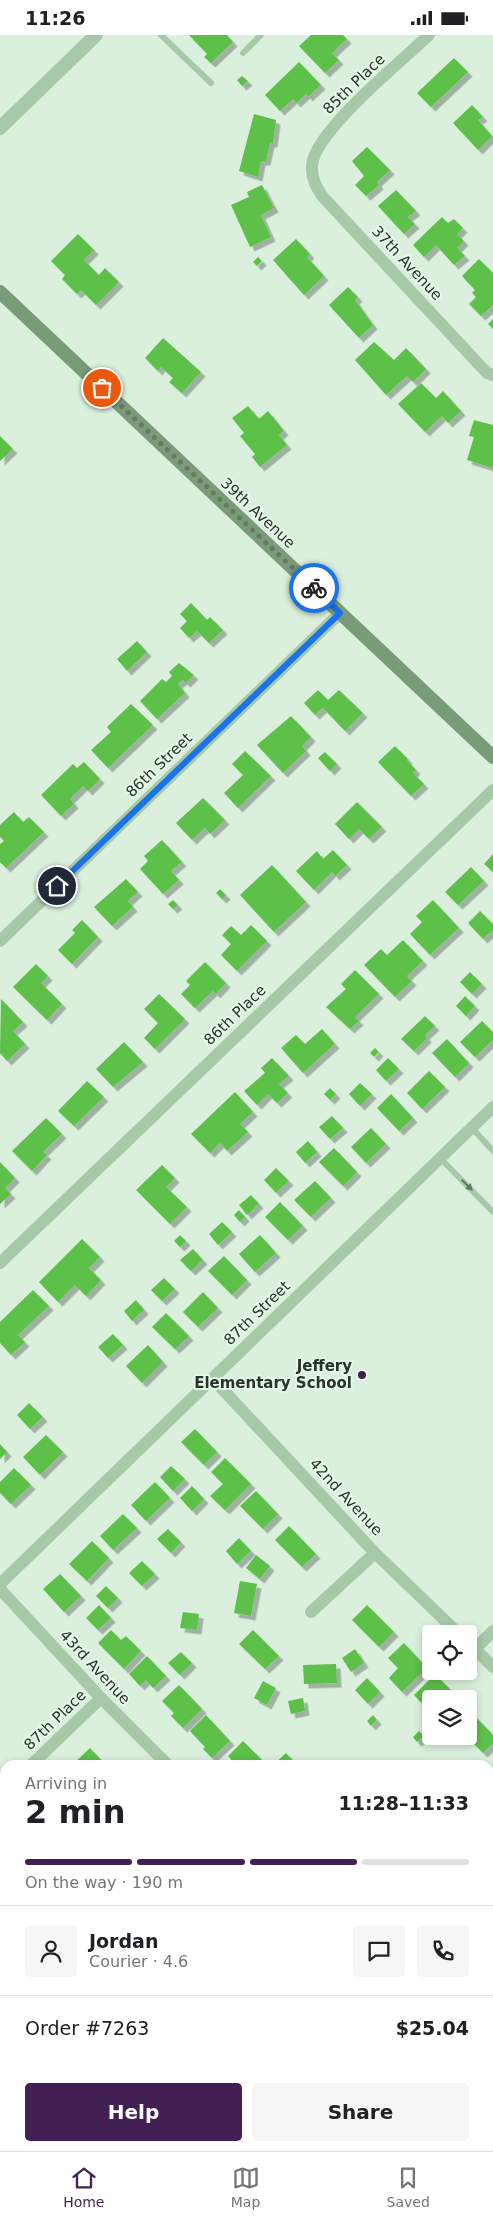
<!DOCTYPE html>
<meta charset="utf-8">
<style>
body{margin:0;font-family:"DejaVu Sans",sans-serif;background:#f6f6f6;color:#202124;height:100vh;display:flex;flex-direction:column;font-size:19px;white-space:nowrap}
*{box-sizing:border-box;margin:0}
p{font-size:16px;color:#757577}
.icon{flex:none;width:28px;height:28px;fill:none;stroke:currentColor;stroke-width:2;stroke-linecap:round;stroke-linejoin:round}
.map{position:relative;flex:1;overflow:hidden}
.drawer{position:absolute;left:0px;top:1725px;width:494px;height:391px;display:flex;flex-direction:column;background:#fff;border-radius:15px 15px 0 0;box-shadow:0 2px 8px #0003}
.drawer>*{flex:none}
.buttons{position:absolute;left:422px;top:1590px;display:grid;gap:10px}
.buttons a{display:grid;place-items:center;width:55px;height:55px;border-radius:5px;background:#fff;box-shadow:0 2px 8px #0003;font-size:25px}
.pin{position:absolute;display:grid;place-items:center;width:42px;height:42px;color:#fff;margin:-21px;border:2px solid #fff;border-radius:50%;box-shadow:0 1px 5px #0007}
.courier{position:absolute;display:grid;place-items:center;width:50px;height:50px;margin:-25px;border:4px solid #1a73e8;border-radius:50%;background:#fff;color:#222;box-shadow:0 1px 6px #0007}
.head em{font-style:normal;font-weight:700}
.head div{display:flex;flex-direction:column-reverse}
.head{display:flex;align-items:center;justify-content:space-between;height:85px;padding:0 25px}
h1{font-size:32px;font-weight:700;line-height:38px}
.bar{display:grid;grid-template-columns:repeat(4,1fr);gap:8px 5px;align-content:center;height:60px;padding:0 25px}
.bar i{height:6px;border-radius:4px;background:#e0e0e0}
.bar .current{background:#421f54}
.bar p{grid-column:span 4}
.line{display:flex;align-items:center;gap:12px;padding:0 25px;border-top:1px solid #e0e0e0}
.line div{flex:1}
.round{display:grid;place-items:center;flex:none;width:52px;height:52px;border-radius:5px;background:#f6f6f6}
.cta{display:flex;gap:10px;margin-top:auto;padding:10px 25px}
.cta a{flex:1;height:58px;border-radius:5px;background:#421f54;color:#fff;font-size:20px;font-weight:700;line-height:58px;text-align:center}
.cta a+a{background:#f6f6f6;color:#202124}
.status{display:flex;justify-content:space-between;align-items:center;height:35px;padding:0 25px;background:#fff;direction:ltr}
.status svg{height:14px;fill:currentColor}
.menu{display:flex;justify-content:space-around;align-items:center;height:70px;border-top:1px solid #e0e0e0;background:#fff;font-size:14px;color:#757577}
.menu a{display:grid;justify-items:center;gap:2px}
.menu .current{color:#421f54}
.map>svg:first-child{display:block}
</style>
<div class="status"><b>11:26</b><svg viewBox="0 0 49 12"><path d="M0 12V9h3v3zM5 12V6h3v6zM10 12V3h3v9zM15 12V0h3v12zM26 1h20v11H26zM47 4h2v5h-2z"/></svg></div>
<div class="map">
<svg width="493" height="2116" viewBox="0 0 493 2116">
<defs>
<filter id="shadow"><feDropShadow dx="4.5" dy="4.5" stdDeviation="0" flood-color="#0004"/></filter>
</defs>
<rect width="100%" height="100%" fill="#daf0dd"/>
<path fill="#5cc049" filter="url(#shadow)" d="M189 0H227L233 7 211 28 204 22 207 19Z
M311 0H343L347 4 332 18 339 25 325 38 299 11Z
M454 23 468 37 431 72 417 58Z
M299 27 321 50 308 62 306 59 296 68 293 64 280 76 265 60Z
M242 41 248 46 242 51 237 45Z
M472 70 483 82 478 85 492 101 478 115 453 88Z
M254 79 276 85 273 108H270L266 126H261L258 142 239 136Z
M367 112 390 135 377 147 379 150 366 161 355 150 364 141 352 126Z
M262 150 274 173 261 180 271 202 250 212 231 170 249 162 247 157Z
M396 155 416 176 408 182 415 189 404 199 378 171Z
M442 182 448 188 454 184 463 193 457 199 464 206 457 213 465 221 454 230 436 210 424 222 413 210Z
M78 199 94 215 84 225 99 240 105 233 119 247 96 270 81 255 77 259 62 244 65 240 51 226Z
M296 204 310 219 307 222 324 241 304 260 273 225Z
M258 222 262 226 257 231 253 227Z
M479 224 493 238V270L481 281 469 269 476 262 472 258 475 255 462 241Z
M348 252 358 262 355 265 373 290 359 303 329 270Z
M493 284V294L488 289Z
M163 303 201 337 182 358 169 347 173 343 161 332 158 336 145 323Z
M374 307 394 325 406 313 426 334 413 347 407 341 386 360 355 325Z
M421 348 436 363 443 356 461 376 448 388 442 381 425 397 398 369Z
M248 371 259 384 268 376 284 396 279 400 287 410 260 432 252 422 255 419 240 401 244 398 232 383Z
M474 385 493 390V433L467 425 474 402 469 401Z
M0 401 13 414 0 426Z
M191 568 207 585 210 582 223 595 209 608 197 596 189 603 180 593 187 586 180 579Z
M137 606 147 617 127 636 117 624Z
M179 628 194 640 186 648 183 645 178 649 185 658 157 684 140 666 162 644 166 647 172 641 169 637Z
M318 655 328 665 339 655 363 678 345 696 323 673 315 680 304 668Z
M131 669 153 690 108 733 91 715 111 697 107 692Z
M291 681 311 702 302 711 306 716 283 738 257 710Z
M395 711 408 724 407 725 416 735 413 738 424 749 411 761 378 727Z
M245 716 271 741 238 773 224 758 243 740 232 729Z
M325 717 337 729 330 736 318 723Z
M84 727 100 744 88 756 83 751 70 764 74 769 61 781 41 760 73 729 77 733Z
M203 763 225 785 210 799 205 793 192 805 176 788Z
M357 767 382 792 369 804 359 794 349 804 335 789Z
M14 777 23 787 29 782 44 797 6 833 0 827V809L4 806 0 802V790Z
M162 805 182 827 171 836 179 845 163 859 140 834 148 826 144 821Z
M333 815 347 830 335 841 332 837 314 855 296 836 317 816 323 824Z
M493 819V837L484 829Z
M272 830 306 867 274 897 240 860Z
M471 832 484 846 458 870 445 857Z
M126 844 138 857 128 866 133 872 112 891 94 872Z
M220 854 226 860 222 864 216 858Z
M173 865 178 870 173 874 168 869Z
M433 865 459 893 430 920 410 899 422 887 416 881Z
M480 876 493 889V895L483 904 468 888Z
M82 885 98 902 72 929 58 915 75 898 72 895Z
M251 890 267 906 237 936 221 920 231 909 222 900 231 891 241 900Z
M403 905 423 926 407 941 412 946 395 962 364 930 381 914 387 920Z
M205 927 226 948 216 959 213 956 195 973 181 959 190 950 186 946Z
M36 929 48 941 41 948 62 969 47 985 13 952Z
M355 935 379 959 355 982 359 986 350 994 326 972 346 954 341 949Z
M470 937 482 949 472 959 460 947Z
M159 959 185 984 155 1014 144 1003 158 988 144 974Z
M465 961 475 971 466 981 456 971Z
M1 964 23 987 13 996 25 1009 7 1026 0 1018Z
M425 981 435 991 425 1000 427 1003 414 1016 401 1004Z
M482 986 493 997V1005L475 1022 460 1007Z
M322 994 335 1009 303 1038 281 1013 296 1000 305 1009Z
M447 1004 469 1028 455 1042 432 1018Z
M124 1007 143 1027 113 1052 96 1034Z
M375 1013 379 1017 374 1022 370 1018Z
M272 1023 289 1041 279 1049 288 1058 277 1068 268 1059 257 1070 244 1056 265 1038 261 1033Z
M388 1023 399 1034 386 1046 376 1035Z
M429 1036 445 1052 422 1074 407 1058Z
M87 1046 104 1062 74 1091 58 1076Z
M360 1048 372 1059 360 1071 349 1059Z
M330 1053 336 1059 330 1065 324 1059Z
M235 1057 253 1077 240 1089 248 1097 227 1116 220 1108 210 1118 191 1099Z
M391 1059 413 1083 399 1096 377 1073Z
M332 1081 343 1093 330 1104 319 1092Z
M46 1083 62 1099 43 1117 47 1120 32 1136 12 1116Z
M371 1093 386 1109 366 1128 351 1112Z
M308 1106 317 1117 305 1128 296 1117Z
M334 1113 357 1137 343 1151 319 1127Z
M0 1127 15 1143 5 1153 11 1159 0 1169Z
M162 1130 175 1143 166 1152 187 1172 170 1189 136 1155Z
M276 1133 289 1146 276 1158 264 1145Z
M315 1146 331 1163 311 1182 294 1165Z
M251 1160 259 1169 247 1180 239 1170Z
M280 1167 303 1191 288 1205 265 1182Z
M239 1175 245 1182 240 1187 234 1180Z
M222 1187 232 1197 218 1210 209 1199Z
M180 1200 186 1206 180 1212 174 1206Z
M260 1200 276 1218 255 1237 239 1219Z
M82 1204 100 1222 89 1233 101 1245 86 1261 75 1250 58 1267 39 1247Z
M193 1214 203 1225 191 1236 180 1225Z
M224 1221 247 1245 232 1260 208 1236Z
M164 1243 175 1254 162 1266 151 1255Z
M33 1255 49 1271 18 1300 25 1307 11 1320 0 1308V1287Z
M203 1257 218 1273 198 1292 183 1277Z
M136 1265 144 1275 132 1286 124 1276Z
M166 1278 189 1301 175 1314 152 1292Z
M113 1299 123 1310 108 1323 98 1312Z
M148 1310 163 1327 142 1348 126 1331Z
M29 1368 43 1382 30 1394 17 1380Z
M195 1394 217 1417 204 1430 181 1407Z
M46 1400 63 1417 40 1440 23 1422Z
M0 1409 7 1417 0 1424Z
M225 1423 251 1449 225 1475 210 1461 223 1449 211 1437Z
M171 1431 185 1444 173 1456 160 1442Z
M14 1433 31 1450 11 1469 0 1458V1447Z
M155 1447 170 1463 146 1486 131 1470Z
M192 1451 204 1464 192 1476 180 1463Z
M256 1456 278 1479 263 1494 240 1471Z
M123 1479 137 1493 113 1515 100 1501Z
M289 1491 316 1519 302 1532 275 1505Z
M168 1494 181 1507 171 1518 157 1504Z
M239 1503 251 1516 237 1529 226 1516Z
M92 1506 109 1523 87 1546 69 1529Z
M256 1520 270 1531 260 1544 246 1533Z
M142 1526 155 1539 142 1551 129 1538Z
M60 1539 81 1561 64 1577 43 1554Z
M240 1546 257 1549 251 1581 234 1578Z
M106 1551 118 1563 108 1573 96 1561Z
M99 1570 111 1583 98 1595 86 1583Z
M367 1570 394 1597 379 1612 352 1585Z
M183 1577 199 1579 197 1595 180 1593Z
M111 1595 121 1605 126 1601 141 1616 124 1634 98 1608Z
M253 1595 279 1621 265 1634 239 1609Z
M404 1608 427 1633 402 1657 389 1643 398 1633 388 1623Z
M355 1614 364 1628 351 1637 342 1623Z
M181 1617 192 1628 180 1640 168 1628Z
M147 1621 166 1641 153 1653 146 1645 140 1651 129 1639Z
M336 1629 337 1648 304 1649 303 1630Z
M435 1639 457 1661 455 1664H431V1671L428 1675 414 1660Z
M367 1643 380 1657 368 1669 355 1655Z
M263 1646 276 1653 267 1670 254 1663Z
M179 1650 202 1674 183 1693 171 1681 174 1678 162 1666Z
M303 1663 305 1676 291 1679 288 1666Z
M469 1675 493 1700V1709L483 1718 466 1701H469Z
M206 1680 230 1706 212 1723 203 1714 205 1712 190 1696Z
M373 1680 377 1685 371 1691 367 1686Z
M419 1696 424 1701 417 1707 413 1702Z
M243 1706 267 1730H236L228 1721Z
M90 1713 104 1728 102 1730H72Z
M286 1718 297 1730H273Z
M5 1799V1822L0 1817V1804Z
M0 1941 5 1942V1970H0Z
M489 1975 493 1979V1984L489 1989Z
M5 2064V2081L0 2070V2067Z
M0 2089 5 2100V2104L0 2107Z
M160 2111H179L182 2116H157L156 2114Z
M217 2111H228L221 2116Z
M353 2111H372L377 2116H348Z"/>
<g fill="none" stroke-linecap="round" stroke-linejoin="round">
<path stroke="#a7c8a9" stroke-width="6" d="M161 0 211 48
M243 18 261 0
M472 1093 493 1116
M440 1123 493 1177"/>
<path stroke="#a7c8a9" stroke-width="12" d="M429 0C402 26 315 96 312 130 311 143 316 152 323 162L487 338 493 340
M0 906 340 578
M0 1228 493 755
M213 1344 375 1518 459 1599
M0 1549 493 1072
M0 1554 101 1663 168 1730
M311 1577 375 1518
M469 1608 493 1632
M475 1614 493 1596
M31 1730 101 1663
M0 1760 5 1755
M0 1870 5 1876
M489 2094 493 2101
M80 2116 88 2111
M458 2116 465 2111"/>
<path stroke="#a7c8a9" stroke-width="14" d="M0 93 96 0"/>
<path stroke="#7a9b79" stroke-width="14" d="M0 257 493 722"/>
</g>
<defs><path id="oneway-solid" d="M-6-.8H1V-3.2L6.5 0L1 3.2V.8H-6Z" transform="scale(1.25)"/></defs>
<use fill="#617762" href="#oneway-solid" transform="translate(467 1150) rotate(45)"/>
<g fill="none" stroke-linecap="round" stroke-linejoin="round">
<path stroke="#667667" stroke-width="5" stroke-dasharray="0 9" d="M102 353 314 553"/>
<path stroke="#1a73e8" stroke-width="6" d="M57 851 340 578 314 553"/>
</g>
<circle fill="#421f54" stroke="#e6f8e9" stroke-width="2" cx="362" cy="1340" r="5"/>
<g text-anchor="middle" stroke-width="4" stroke-linejoin="round" paint-order="stroke">
<g font-size="15" fill="#283427" stroke="#e6f8e9">
<text transform="translate(354 49) rotate(-44)" y="5">85th Place</text>
<text transform="translate(407 228) rotate(47)" y="5">37th Avenue</text>
<text transform="translate(258 478) rotate(43)" y="5">39th Avenue</text>
<text transform="translate(159 730) rotate(-44)" y="5">86th Street</text>
<text transform="translate(235 980) rotate(-44)" y="5">86th Place</text>
<text transform="translate(257 1278) rotate(-44)" y="5">87th Street</text>
<text transform="translate(346 1462) rotate(47)" y="5">42nd Avenue</text>
<text transform="translate(95 1632) rotate(47)" y="5">43rd Avenue</text>
<text transform="translate(55 1685) rotate(-44)" y="5">87th Place</text>
</g>
<g font-size="15" font-weight="bold" fill="#283427" stroke="#e6f8e9" text-anchor="end">
<text x="352" y="1336">Jeffery<tspan x="352" dy="17">Elementary School</tspan></text>
</g>
</g>
</svg>
<div class="buttons">
<a><svg class="icon" aria-label="locate" viewBox="0 0 24 24"><circle cx="12" cy="12" r="6"/><path d="M12 2v4M12 18v4M2 12h4M18 12h4"/></svg></a>
<a><svg class="icon" aria-label="layers" viewBox="0 0 24 24"><path d="M12 4l9 5-9 5-9-5zM3 14l9 5 9-5"/></svg></a>
</div>
<div class="pin" style="left:102px;top:353px;background:#ea580c"><svg class="icon" aria-label="bag" viewBox="0 0 24 24"><path d="M5 8h14l-1 12H6zM9 8a3 3 0 0 1 6 0"/></svg></div>
<div class="pin" style="left:57px;top:851px;background:#1f2937"><svg class="icon" aria-label="home" viewBox="0 0 24 24"><path d="M3 11l9-7 9 7M6 9v11h12V9"/></svg></div>
<div class="courier" style="left:314px;top:553px"><svg class="icon" aria-label="bike" viewBox="0 0 24 24"><circle cx="6" cy="16" r="4"/><circle cx="18" cy="16" r="4"/><path d="M6 16l4-8h5l3 8M10 8l3 8H6M13 5h3"/></svg></div>
<section class="drawer">
<div class="head"><div><h1>2 min</h1><p>Arriving in</p></div><em>11:28–11:33</em></div>
<div class="bar"><i class="current"></i><i class="current"></i><i class="current"></i><i></i><p>On the way · 190 m</p></div>
<div class="line" style="height:90px"><a class="round"><svg class="icon" aria-label="person" viewBox="0 0 24 24"><circle cx="12" cy="8" r="4"/><path d="M4 21q1-7 8-7t8 7"/></svg></a><div><b>Jordan</b><p>Courier · 4.6</p></div><a class="round"><svg class="icon" aria-label="chat" viewBox="0 0 24 24"><path d="M4 5h16v11H9l-5 4z"/></svg></a><a class="round"><svg class="icon" aria-label="phone" viewBox="0 0 24 24"><path d="M5 4h4l2 5-3 2q2 4 5 5l2-3 5 2v4C11 20 4 13 5 4z"/></svg></a></div>
<div class="line" style="height:65px"><div>Order #7263</div><b>$25.04</b></div>
<div class="cta"><a>Help</a><a>Share</a></div>
</section>
</div>
<nav class="menu">
<a class="current"><svg class="icon" aria-label="home" viewBox="0 0 24 24"><path d="M3 11l9-7 9 7M6 9v11h12V9"/></svg>Home</a>
<a><svg class="icon" aria-label="map" viewBox="0 0 24 24"><path d="M3 6l6-2 6 2 6-2v14l-6 2-6-2-6 2zM9 4v14M15 6v14"/></svg>Map</a>
<a><svg class="icon" aria-label="saved" viewBox="0 0 24 24"><path d="M7 4h10v16l-5-4-5 4z"/></svg>Saved</a>
</nav>
